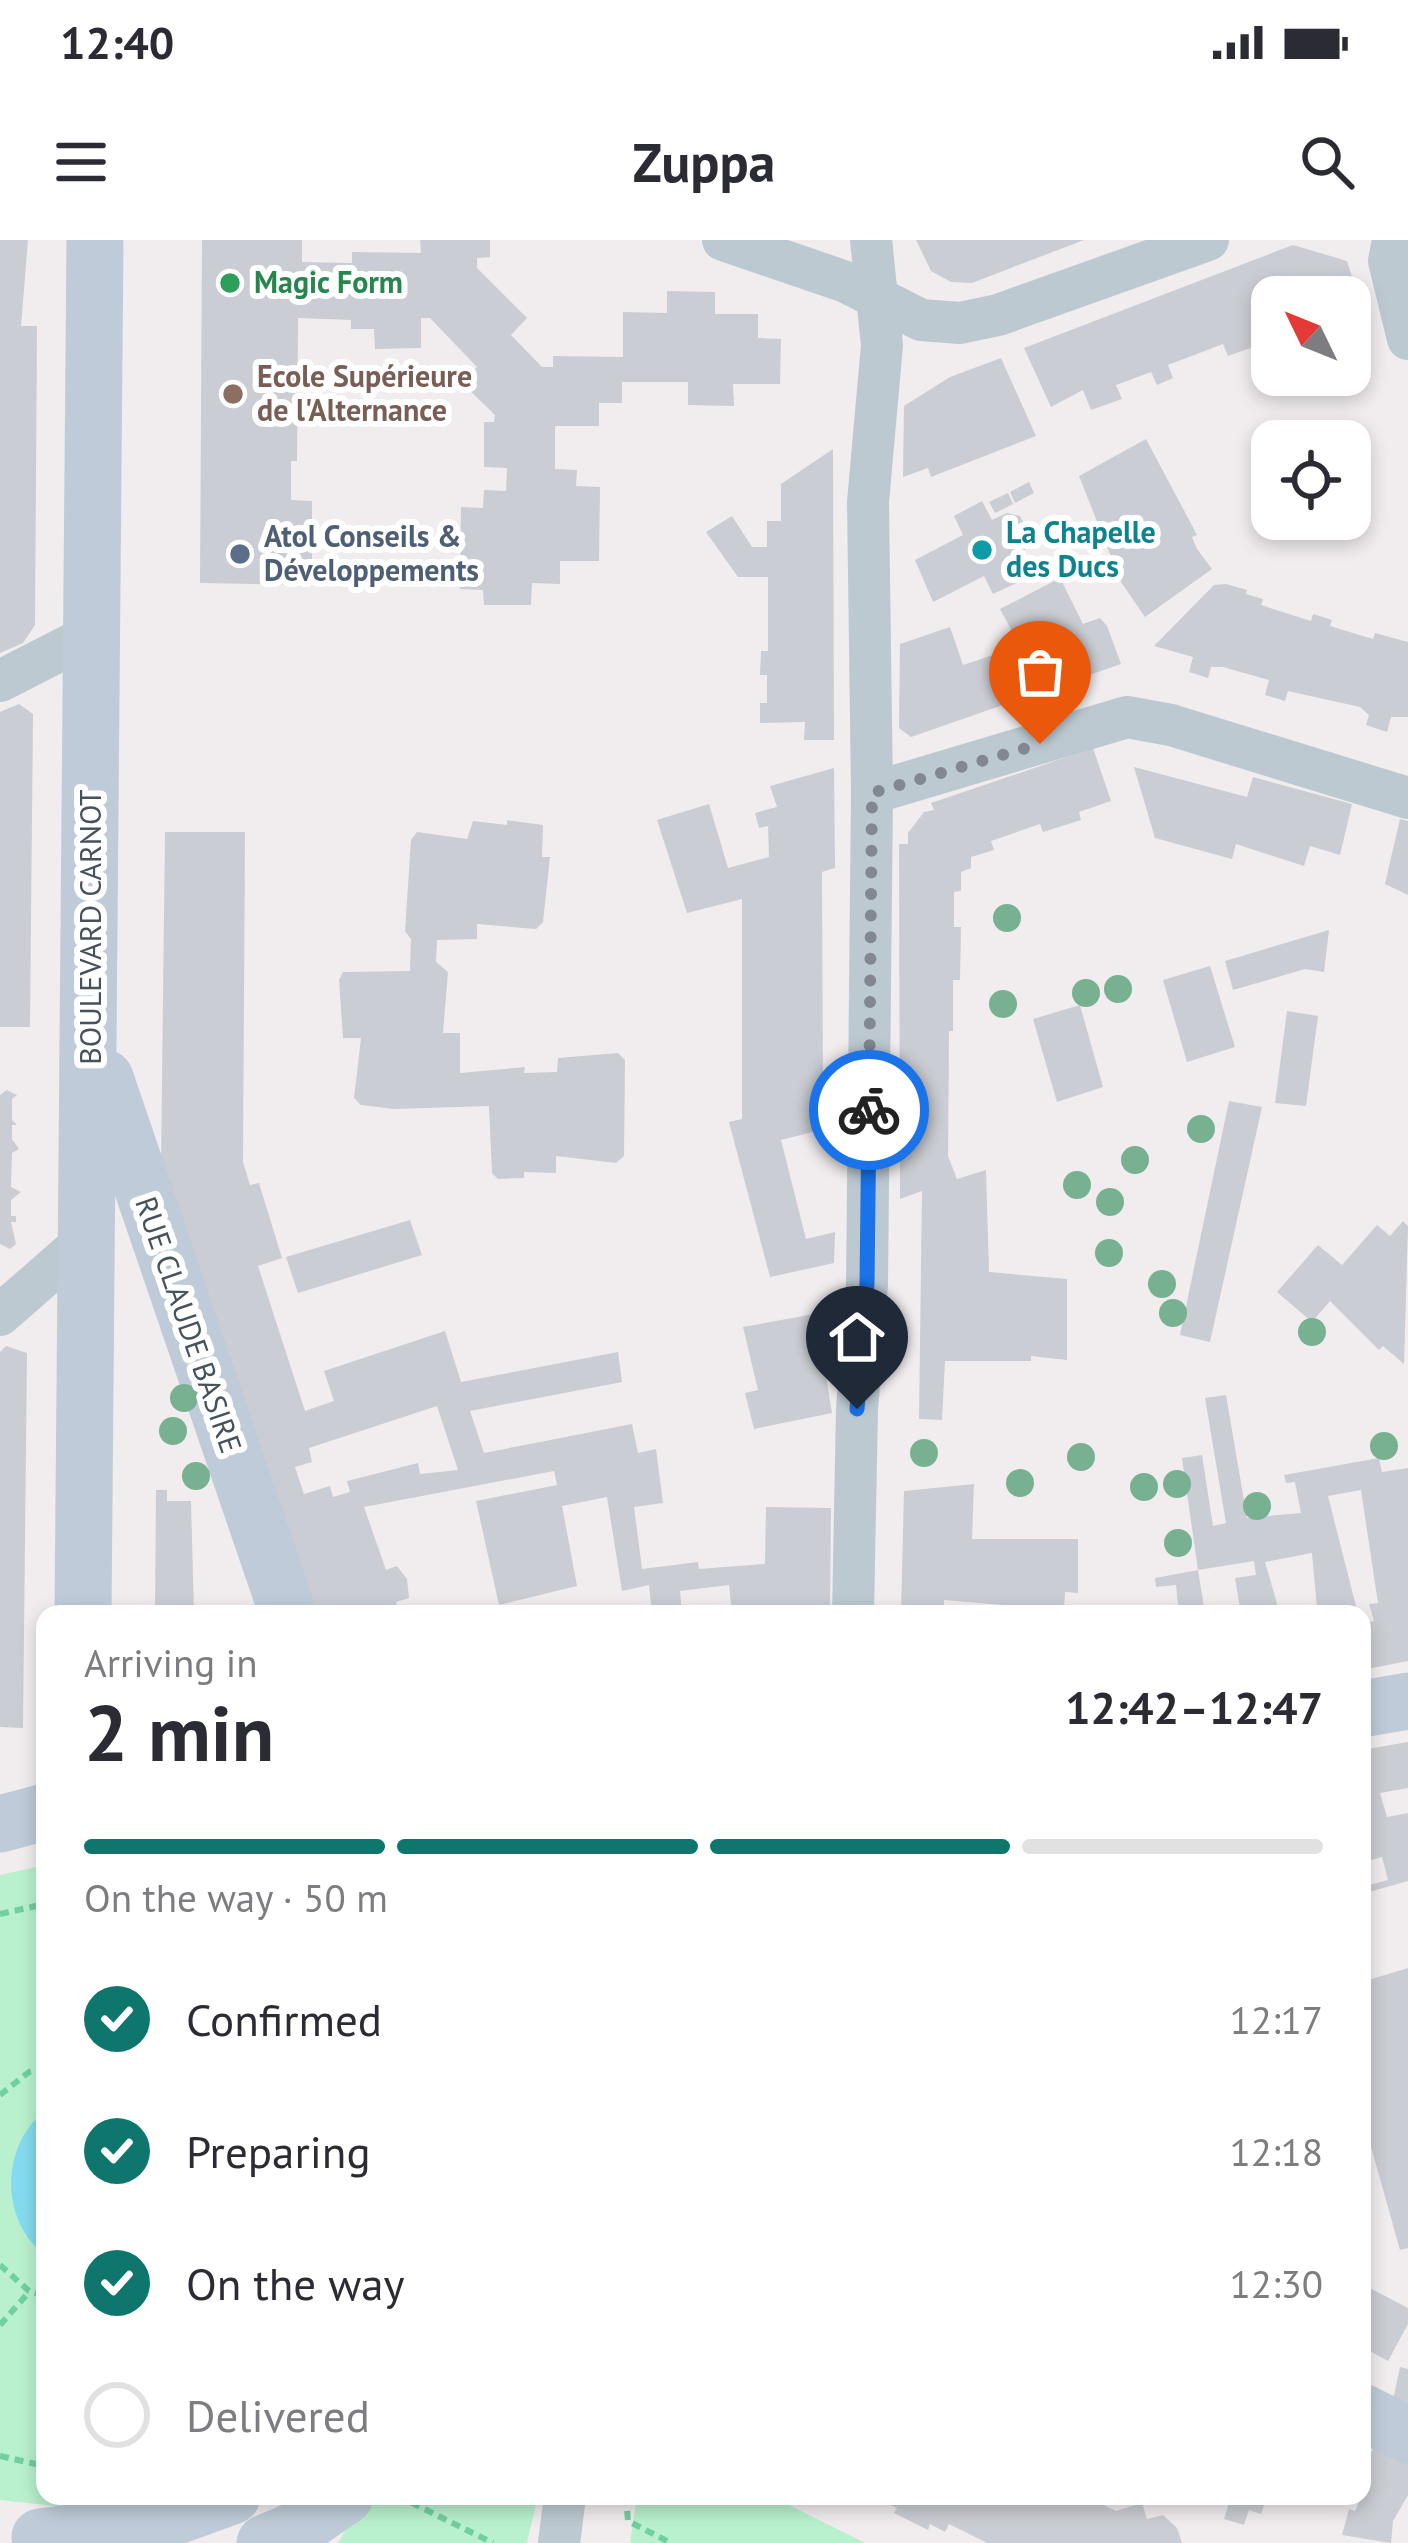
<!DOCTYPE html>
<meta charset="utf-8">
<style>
body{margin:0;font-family:"PT Sans",sans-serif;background:#f2f2f3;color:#2b2b33;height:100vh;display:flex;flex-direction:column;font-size:45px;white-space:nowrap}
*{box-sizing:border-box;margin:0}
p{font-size:39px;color:#7c7c81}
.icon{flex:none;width:66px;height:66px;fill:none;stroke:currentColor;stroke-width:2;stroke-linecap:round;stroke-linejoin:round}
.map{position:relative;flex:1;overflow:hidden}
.sheet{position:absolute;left:36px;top:1365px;width:1335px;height:900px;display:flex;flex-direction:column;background:#fff;border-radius:24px;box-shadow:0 6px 18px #0003}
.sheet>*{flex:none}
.needle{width:78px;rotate:313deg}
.controls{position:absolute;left:1251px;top:36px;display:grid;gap:24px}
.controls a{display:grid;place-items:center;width:120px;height:120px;border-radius:24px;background:#fff;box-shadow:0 6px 18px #0003;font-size:60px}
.pin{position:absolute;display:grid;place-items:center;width:102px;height:102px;color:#fff;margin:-123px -51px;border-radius:50% 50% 50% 0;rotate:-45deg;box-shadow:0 0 12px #0007}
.pin .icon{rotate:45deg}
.courier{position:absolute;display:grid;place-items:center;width:120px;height:120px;margin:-60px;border:9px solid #1a73e8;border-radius:50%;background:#fff;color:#222;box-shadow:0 3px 15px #0007}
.headline em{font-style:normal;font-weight:700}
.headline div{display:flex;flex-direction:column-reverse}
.headline{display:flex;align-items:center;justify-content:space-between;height:204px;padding:0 48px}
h1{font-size:78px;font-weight:700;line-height:90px}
.bar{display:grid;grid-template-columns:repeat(4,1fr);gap:18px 12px;align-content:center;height:144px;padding:0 48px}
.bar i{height:15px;border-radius:9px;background:#e1e1e2}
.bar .selected{background:#0f766e}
.bar p{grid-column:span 4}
ol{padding:0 48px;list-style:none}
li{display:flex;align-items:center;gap:36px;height:132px}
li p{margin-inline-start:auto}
li .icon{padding:12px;border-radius:50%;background:#0f766e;color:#fff;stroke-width:4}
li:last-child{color:#7c7c81}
li i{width:66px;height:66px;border:6px solid #e1e1e2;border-radius:50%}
.status{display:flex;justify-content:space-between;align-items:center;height:84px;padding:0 60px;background:#fff;direction:ltr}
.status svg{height:33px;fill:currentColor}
header{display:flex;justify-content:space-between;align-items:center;height:156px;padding:0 48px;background:#fff;font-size:54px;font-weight:700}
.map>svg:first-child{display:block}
</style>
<div class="status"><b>12:40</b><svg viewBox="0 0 49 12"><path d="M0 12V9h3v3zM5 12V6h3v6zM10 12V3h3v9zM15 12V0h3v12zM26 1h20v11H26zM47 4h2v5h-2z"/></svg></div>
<header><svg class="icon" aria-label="menu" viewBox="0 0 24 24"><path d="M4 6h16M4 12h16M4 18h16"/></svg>Zuppa<svg class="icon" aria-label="search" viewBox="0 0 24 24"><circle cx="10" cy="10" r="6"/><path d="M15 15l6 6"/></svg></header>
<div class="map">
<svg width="1408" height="2303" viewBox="0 0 1408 2303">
<rect width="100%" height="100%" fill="#f1edee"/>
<path fill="#b9f1ce" d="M45 1625V2256H174L91 2270 0 2260V1635Z
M363 2256H538L527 2303H338Z
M637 2256H771L865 2303H630Z"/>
<path fill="#84dbef" d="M44 1872H45V2015C0 1981 0 1907 44 1872Z"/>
<path fill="#cacdd3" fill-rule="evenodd" d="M0 0H28L21 86H37L35 385 23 403 0 413Z
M202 0H302V22L352 23V12L421 13 420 0H490V17L477 18V28L527 78 511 95 542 127H553V116L623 117V72L667 73V51L715 52V74H758V98L781 99 780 144H733L734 166 688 165V142H622V163H599V186H555V229L577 230 576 246 600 247 599 321H560V344L532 343 531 365H484L483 350 460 349 461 267 483 268 484 250 506 251 507 228 484 227V182H494L495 175 462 143 477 127 430 78H421V108L375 109 374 89H351V80L298 78 297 221H291V260L312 261V345L200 343Z
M916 0H1084L972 43 951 42 931 31Z
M1293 5 1347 21 1361 65 1350 69V57H1272V93L1257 99 1259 105 1228 116 1223 104 1168 125 1173 138 1157 145 1151 132 1116 145 1122 159 1091 170 1083 150 1051 167 1024 108Z
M1001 118 1036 196 931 237 928 228 903 237 904 166 950 137Z
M1146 199 1197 295 1192 297 1197 309 1212 329 1145 377 1121 342 1079 236Z
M833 209 834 500H804L805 482 760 483V463H767V435H760L761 411H768V337H738L706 292 732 276 752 307H767V281H781V244Z
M1029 242 1034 253 1015 263 1010 252Z
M1008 253 1013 264 995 273 989 262Z
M982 261 992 280 1007 273 1020 276 1034 302 1013 320 1023 340 993 354 984 336 933 362 915 320 963 295 954 276Z
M1060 338 1083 384 1100 378 1107 386 1121 424 911 497 899 488 900 404 950 387 963 425 1020 406 1000 369Z
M1226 344 1247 350 1246 354 1263 359 1261 365 1311 381 1313 374 1332 380 1330 386 1373 399 1375 393 1408 402V477H1391L1387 492 1366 485 1369 475 1360 467 1288 451 1285 461 1265 455 1269 440 1223 427H1211L1208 438 1189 432 1193 417 1154 406 1214 345Z
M19 464 33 474 30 787H0V472Z
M1093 508 1111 561 1079 572 1081 580 1043 592 1040 584 991 601 994 610 971 617V628L961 632V651L954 652V687H961L960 740H953V791H949L948 916 957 939 986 930 989 1032 1067 1039V1120L1031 1116V1121H945L942 1180 919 1179 922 951 900 959 899 604H908V593L924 572 934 570 931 563Z
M1134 527 1247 557 1253 537 1352 564 1340 615 1310 606 1304 626 1236 604 1232 619 1155 598Z
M834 528 835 628 822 632 823 858 836 854V886L781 900 806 999 835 992 834 1023 770 1037 729 882 742 879V659L687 673 657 580 709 564 728 628 769 617 768 586 759 588 755 573 777 567 770 546Z
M1400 579 1408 581V655L1385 644Z
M507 580 543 585 542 617H550L543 682 536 689 477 684V699L437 700 436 722 448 732 443 793H460V833L525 827 524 833 557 832 558 818 618 813 625 820 624 916 616 923 556 916V933L524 932V938L498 939 492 933 489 866 394 869 361 865 354 858 361 798H343L339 740 343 732 410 731 411 699 405 691 411 600 417 592 467 599 473 581 507 585Z
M165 592H245L243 922 250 945 259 943 282 1018 258 1026 305 1171 334 1161 324 1131 445 1091 461 1142 618 1112 622 1142 470 1171 484 1213 632 1184 638 1213 656 1209 663 1263 634 1267 642 1329 698 1322 699 1329 765 1324 766 1267 831 1268 830 1374H732L729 1345 680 1351 682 1374H652L649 1345 622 1351 607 1257 562 1266 577 1346 499 1365 476 1261 557 1245 554 1231 364 1267 386 1330 397 1326 407 1339 409 1358 396 1362 400 1374H307L161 926ZM437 1166 458 1230 420 1234 418 1223 347 1241 350 1252 333 1257 330 1246 304 1254 295 1227 312 1222 309 1208Z
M1329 690 1324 732 1305 729 1233 750 1225 721Z
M1210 726 1235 807 1187 822 1163 740Z
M1080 765 1103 847 1057 862 1033 779Z
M1287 771 1318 776 1306 866 1275 863Z
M7 850 17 855 12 859V880L17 885H12V899L19 909 12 913 11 947 21 952 11 960V976H16V982H11L16 1004 10 1009 0 1004V855Z
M1229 861 1262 867 1210 1102 1180 1095Z
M410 980 422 1015 298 1053 286 1017Z
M1403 981 1408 986 1404 1124 1383 1106 1379 1110 1330 1061 1312 1082 1277 1052 1318 1005 1342 1025 1377 985 1390 996Z
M825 1072 833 1108 822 1111 832 1173 754 1189 745 1153 758 1150 743 1087Z
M6 1106 27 1113 23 1488 0 1487V1112Z
M1226 1155 1247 1278 1301 1273 1295 1242 1286 1243 1284 1235 1379 1218 1382 1232 1408 1228V1421L1362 1430V1384L1374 1381 1369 1364 1378 1363 1361 1250 1328 1256 1358 1374H1303L1317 1369 1312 1313 1265 1322 1280 1374H1241L1235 1338 1256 1335 1254 1321 1198 1330 1205 1374H1179L1176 1345 1156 1347 1155 1338 1198 1330 1182 1218 1202 1215 1213 1286 1226 1283 1205 1158Z
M974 1244 972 1299H1078V1353L1065 1352 1064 1370 944 1360V1374H901L904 1251Z
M156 1250H167V1261H191L194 1374H155Z
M1408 1502V1548L1380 1553 1387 1577 1408 1573V1641L1362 1654V1625L1369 1645 1388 1640 1382 1617 1371 1620 1362 1585V1510Z
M1408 1728V2008L1400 2010 1362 1875V1742Z
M1362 2044 1408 2068V2084L1388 2121 1362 2107Z
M1400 2127 1408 2129V2173L1392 2165Z
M1374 2205 1408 2223V2255L1393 2281 1391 2303 1342 2295 1349 2269 1355 2271 1362 2256V2207L1372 2212Z
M886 2256H1085L1116 2271 1142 2263 1147 2279 1163 2275 1177 2288 1182 2303H987L949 2284 945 2292 930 2284 928 2290 894 2273 897 2268 883 2261Z
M1231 2256H1267L1261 2274 1249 2270 1244 2285 1224 2279Z"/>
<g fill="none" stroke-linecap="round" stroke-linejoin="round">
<path stroke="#70d09f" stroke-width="6" stroke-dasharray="9 6" stroke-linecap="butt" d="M0 1674 45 1664
M0 1855 29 1832 45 1828
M0 2025 29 2051 45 2056
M0 2085 29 2052
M0 2216 45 2226
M398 2256 493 2303
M626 2256 628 2281 671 2303"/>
<path stroke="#bdc9d1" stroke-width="42" d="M723 0 846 42 921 80 960 83 998 75 1208 0
M1393 0 1389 21 1408 99
M0 441 92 394
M872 553 1127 477 1171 485 1408 558
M0 1075 88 998
M853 1374 857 1169 867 1044 872 553 868 262 882 105 871 0
M559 2303 565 2256"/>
<path stroke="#bfcbd8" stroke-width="57" d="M105 838 288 1374
M83 1374 95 0
M1362 1469 1408 1461
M0 1584 45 1572
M1362 2172 1408 2195
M40 2297 163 2281 232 2256
M265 2303 296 2290 345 2256"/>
</g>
<g fill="#77b192">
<circle cx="1007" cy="678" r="14"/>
<circle cx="1118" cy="749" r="14"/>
<circle cx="1086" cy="753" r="14"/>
<circle cx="1003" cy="764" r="14"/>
<circle cx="1201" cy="889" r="14"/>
<circle cx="1135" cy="920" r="14"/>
<circle cx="1077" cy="945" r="14"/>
<circle cx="1110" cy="962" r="14"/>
<circle cx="1109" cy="1013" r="14"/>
<circle cx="1162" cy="1044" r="14"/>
<circle cx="1173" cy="1073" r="14"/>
<circle cx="1312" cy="1092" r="14"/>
<circle cx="184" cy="1158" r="14"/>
<circle cx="173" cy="1191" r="14"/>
<circle cx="1384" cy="1206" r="14"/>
<circle cx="924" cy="1213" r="14"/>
<circle cx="1081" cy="1217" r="14"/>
<circle cx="196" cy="1236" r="14"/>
<circle cx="1020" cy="1243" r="14"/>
<circle cx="1177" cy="1244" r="14"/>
<circle cx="1144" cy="1247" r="14"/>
<circle cx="1257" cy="1266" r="14"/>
<circle cx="1178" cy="1303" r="14"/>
</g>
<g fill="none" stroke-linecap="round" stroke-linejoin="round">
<path stroke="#81888f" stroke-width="12" stroke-dasharray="0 21.6" d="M869 870 872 553 1040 504"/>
<path stroke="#1a73e8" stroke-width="15" d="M857 1169 867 1044 869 870"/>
</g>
<circle fill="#2e9e5b" stroke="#fff" stroke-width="4.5" cx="230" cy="43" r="12"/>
<circle fill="#8d6e63" stroke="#fff" stroke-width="4.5" cx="233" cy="154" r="12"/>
<circle fill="#0f9aa8" stroke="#fff" stroke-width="4.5" cx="982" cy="310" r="12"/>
<circle fill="#5c6f8a" stroke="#fff" stroke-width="4.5" cx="240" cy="314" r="12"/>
<g text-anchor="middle" stroke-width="12" stroke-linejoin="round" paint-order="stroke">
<g font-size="30" font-weight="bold" fill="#27864d" stroke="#fff" text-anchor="start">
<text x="254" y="53">Magic Form</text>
</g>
<g font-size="30" font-weight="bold" fill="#785e54" stroke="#fff" text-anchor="start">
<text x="257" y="147">Ecole Supérieure<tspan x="257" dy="34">de l'Alternance</tspan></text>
</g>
<g font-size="30" font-weight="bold" fill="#0d838f" stroke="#fff" text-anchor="start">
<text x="1006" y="303">La Chapelle<tspan x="1006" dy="34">des Ducs</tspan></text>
</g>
<g font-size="30" font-weight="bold" fill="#4e5e75" stroke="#fff" text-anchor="start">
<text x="264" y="307">Atol Conseils &amp;<tspan x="264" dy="34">Développements</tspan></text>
</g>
<g font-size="30" fill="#45525c" stroke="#fff">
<text transform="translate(91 687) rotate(-90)" y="10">BOULEVARD CARNOT</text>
<text transform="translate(188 1085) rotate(71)" y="10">RUE CLAUDE BASIRE</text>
</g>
</g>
</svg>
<div class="controls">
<a><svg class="needle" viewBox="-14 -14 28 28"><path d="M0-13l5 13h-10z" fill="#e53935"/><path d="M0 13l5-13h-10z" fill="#7c7c81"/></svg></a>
<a><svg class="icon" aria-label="locate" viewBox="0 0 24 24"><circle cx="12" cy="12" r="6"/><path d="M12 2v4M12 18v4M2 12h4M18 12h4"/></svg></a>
</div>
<div class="pin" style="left:1040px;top:504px;background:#ea580c"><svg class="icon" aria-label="bag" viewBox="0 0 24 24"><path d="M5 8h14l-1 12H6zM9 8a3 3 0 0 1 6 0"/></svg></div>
<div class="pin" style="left:857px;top:1169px;background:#1f2937"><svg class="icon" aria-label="home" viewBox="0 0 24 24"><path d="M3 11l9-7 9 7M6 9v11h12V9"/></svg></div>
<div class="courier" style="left:869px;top:870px"><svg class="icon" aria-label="bike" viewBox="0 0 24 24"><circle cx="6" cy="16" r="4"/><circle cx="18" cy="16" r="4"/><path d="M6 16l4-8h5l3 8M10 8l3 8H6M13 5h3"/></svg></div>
<section class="sheet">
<div class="headline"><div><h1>2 min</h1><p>Arriving in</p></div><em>12:42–12:47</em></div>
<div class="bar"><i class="selected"></i><i class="selected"></i><i class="selected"></i><i></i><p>On the way · 50 m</p></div>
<ol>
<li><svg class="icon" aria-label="check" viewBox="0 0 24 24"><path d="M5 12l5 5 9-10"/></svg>Confirmed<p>12:17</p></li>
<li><svg class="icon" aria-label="check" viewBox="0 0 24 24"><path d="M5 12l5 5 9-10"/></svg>Preparing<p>12:18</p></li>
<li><svg class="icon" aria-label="check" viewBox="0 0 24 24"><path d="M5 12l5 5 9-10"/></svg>On the way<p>12:30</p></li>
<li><i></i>Delivered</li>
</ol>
</section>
</div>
